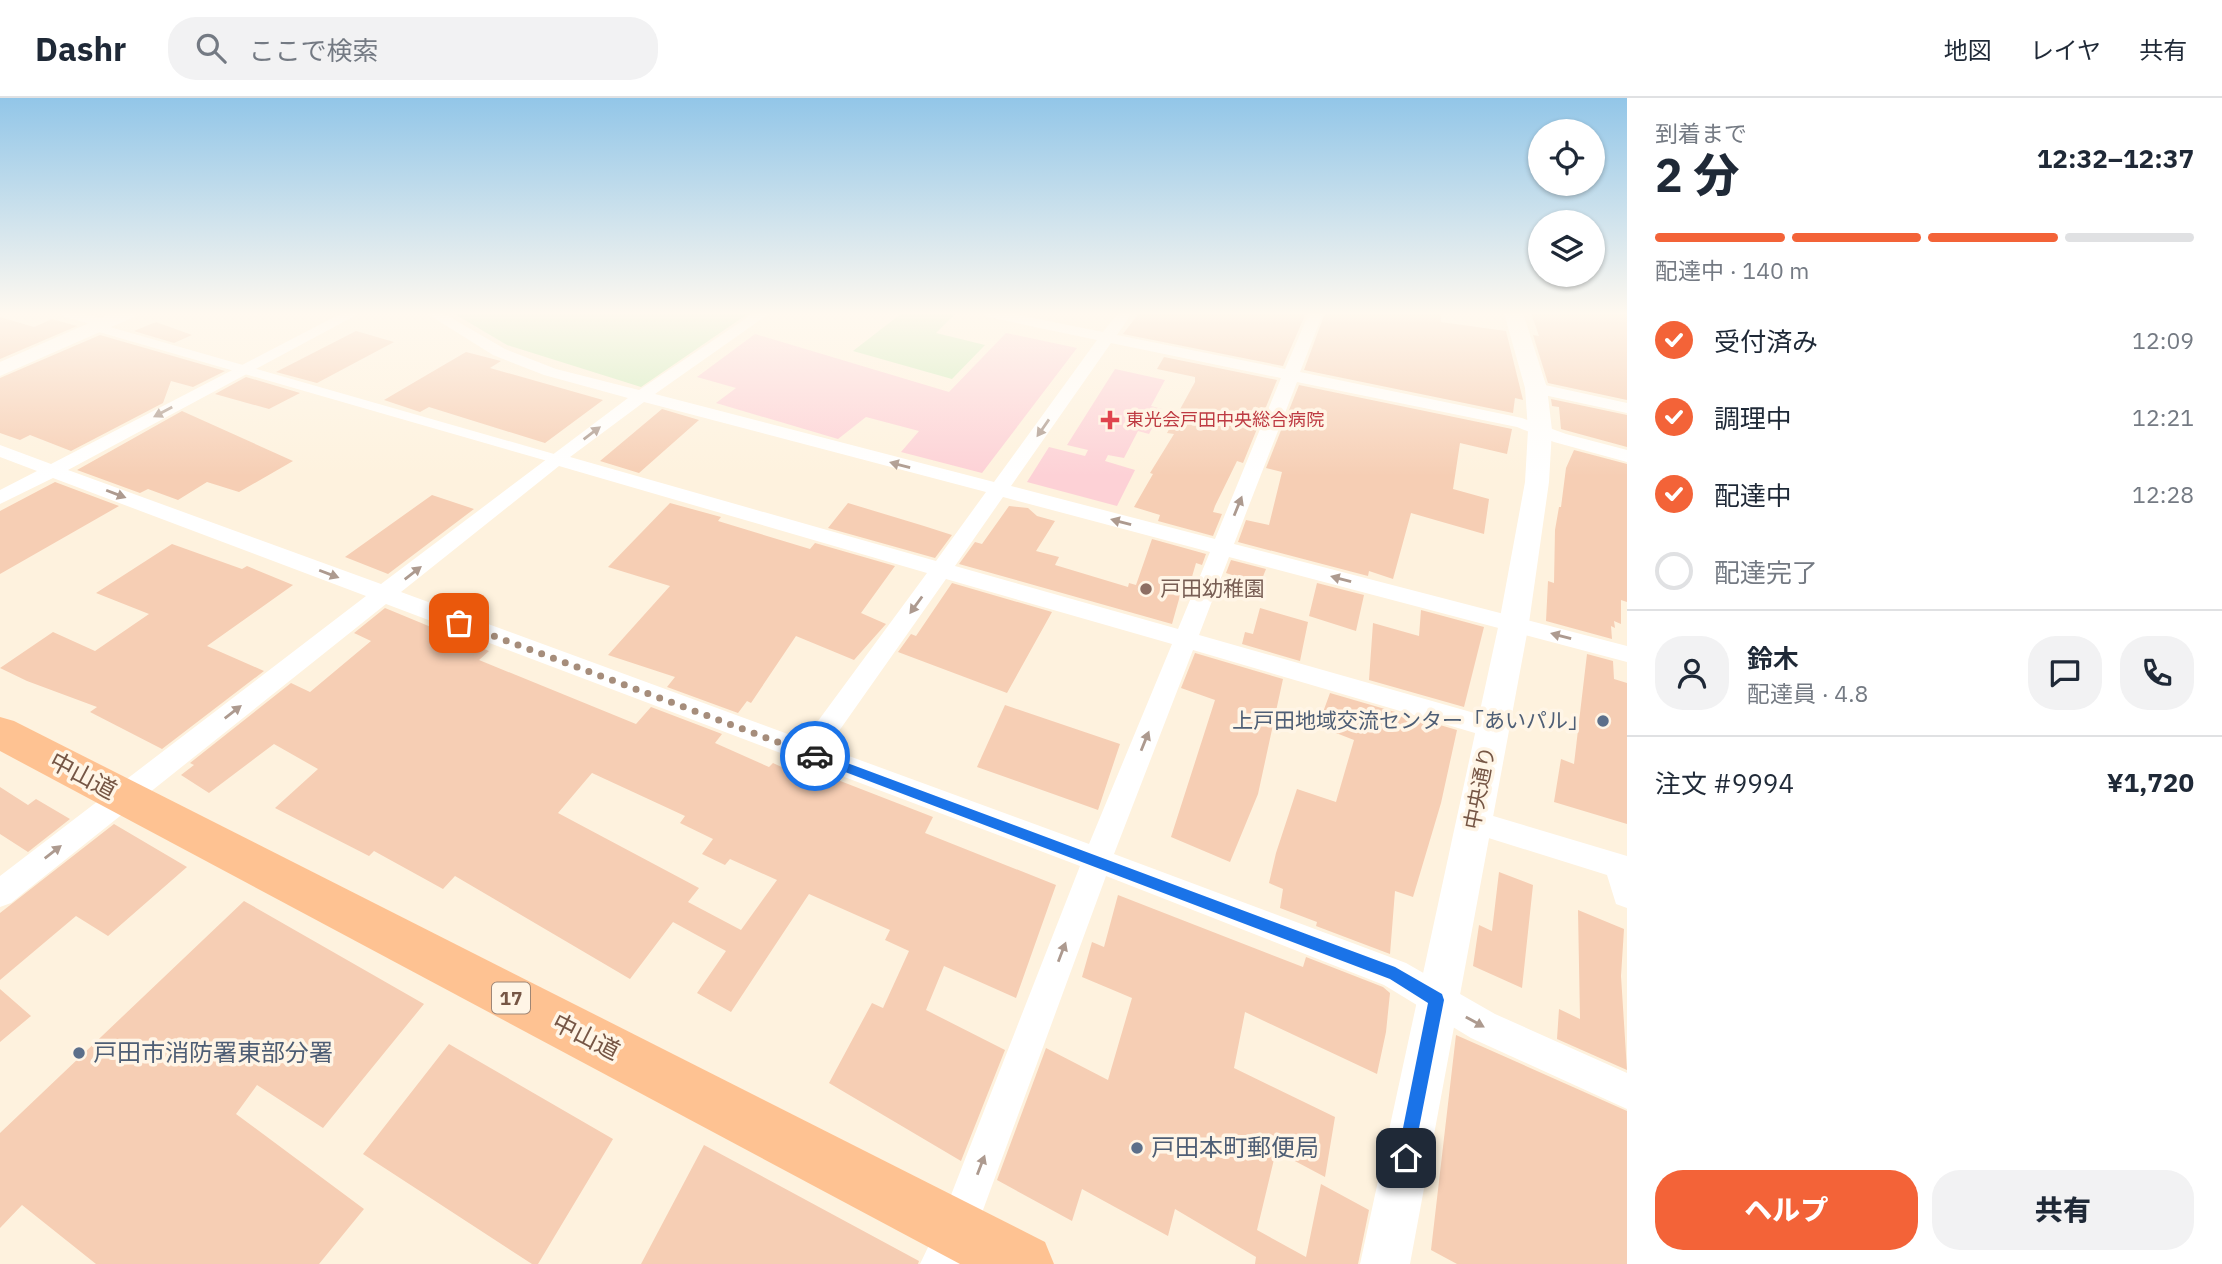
<!DOCTYPE html>
<html lang="ja">
<meta charset="utf-8">
<style>
body{margin:0;font-family:"IBM Plex Sans","Noto Sans JP",sans-serif;background:#f2f2f3;color:#1f2937;height:100vh;display:flex;flex-direction:column;font-size:26px;white-space:nowrap}
*{box-sizing:border-box;margin:0}
p{font-size:23px;color:#747a83}
.icon{flex:none;width:38px;height:38px;fill:none;stroke:currentColor;stroke-width:2;stroke-linecap:round;stroke-linejoin:round}
.map{position:relative;flex:1;overflow:hidden}
.side{display:flex;flex-direction:column;background:#fff;width:595px}
.side>*{flex:none}
.tools{position:absolute;left:1528px;top:21px;display:grid;gap:14px}
.tools a{display:grid;place-items:center;width:77px;height:77px;border-radius:50%;background:#fff;box-shadow:0 2px 5px #0004;font-size:35px}
.pin{position:absolute;display:grid;place-items:center;width:60px;height:60px;color:#fff;margin:-30px;border-radius:14px;box-shadow:0 4px 10px #0006}
.courier{position:absolute;display:grid;place-items:center;width:70px;height:70px;margin:-35px;border:5px solid #1a73e8;border-radius:50%;background:#fff;color:#222;box-shadow:0 2px 9px #0007}
.headline em{font-style:normal;font-weight:800}
.headline div{display:flex;flex-direction:column-reverse}
.headline{display:flex;align-items:center;justify-content:space-between;height:119px;padding:0 28px}
h1{font-size:46px;font-weight:800;line-height:52px}
.bar{display:grid;grid-template-columns:repeat(4,1fr);gap:10px 7px;align-content:center;height:84px;padding:0 28px}
.bar i{height:9px;border-radius:5px;background:#e0e1e3}
.bar .active{background:#f36338}
.bar p{grid-column:span 4}
.line{display:flex;align-items:center;gap:18px;padding:0 28px;border-top:2px solid #e0e1e3}
.line div{flex:1}
.round{display:grid;place-items:center;flex:none;width:74px;height:74px;border-radius:28px;background:#f2f2f3}
ol{padding:0 28px;list-style:none}
li{display:flex;align-items:center;gap:21px;height:77px}
li p{margin-inline-start:auto}
li .icon{padding:7px;border-radius:50%;background:#f36338;color:#fff;stroke-width:4}
li:last-child{color:#747a83}
li i{width:38px;height:38px;border:4px solid #e0e1e3;border-radius:50%}
.cta{display:flex;gap:14px;margin-top:auto;padding:14px 28px}
.cta a{flex:1;height:80px;border-radius:28px;background:#f36338;color:#fff;font-size:28px;font-weight:800;line-height:80px;text-align:center}
.cta a+a{background:#f2f2f3;color:#1f2937}
header{display:flex;align-items:center;gap:42px;box-sizing:border-box;height:98px;padding:0 35px;background:#fff;border-bottom:2px solid #e0e1e3}
header strong{font-size:33px}
nav{display:flex;gap:38px;margin-inline-start:auto;font-size:24px}
.search{width:490px;height:63px;background:#f2f2f3;display:flex;align-items:center;gap:18px;box-sizing:border-box;padding:0 24px;border-radius:28px;color:#747a83;font-size:26px}
main{display:flex;flex:1;min-height:0}
.map>svg:first-child{display:block}
</style>
<header>
<strong>Dashr</strong>
<div class="search"><svg class="icon" aria-label="search" viewBox="0 0 24 24"><circle cx="10" cy="10" r="6"/><path d="M15 15l6 6"/></svg>ここで検索</div>
<nav><a>地図</a><a>レイヤ</a><a>共有</a></nav>
</header>
<main>
<div class="map">
<svg width="1627" height="1166" viewBox="0 0 1627 1166">
<rect width="100%" height="100%" fill="#fef2de"/>
<path fill="#fdd1d6" d="M1006 235 1077 250 982 375 901 354 919 333 866 319 838 341 716 305 736 290 697 279 755 236 949 294Z
M1115 271 1165 282 1151 308 1162 311 1149 336 1138 333 1124 360 1108 357 1105 363 1135 372 1117 408 1027 384 1049 349 1085 358 1088 352 1067 347Z"/>
<path fill="#cfecbc" d="M453 215H749L641 289 507 247Z
M902 215H956L936 235 985 247 952 281 853 253Z"/>
<path fill="#f6ceb4" fill-rule="evenodd" d="M1139 215H1306L1283 268 1123 236Z
M1325 215H1441V224L1506 233 1523 302 1515 300 1513 315 1304 272Z
M1531 215H1627V302L1548 285 1533 237 1539 238Z
M0 219 34 229 52 221 77 228 0 261Z
M156 224 192 237 174 245 134 233Z
M356 233 394 244 317 285 276 274Z
M100 237 225 273 193 289 171 283 163 305 71 353 30 337 20 342 0 335V280Z
M466 254 501 263 490 270 603 302 545 345 429 309 420 314 384 302Z
M1164 259 1277 282 1243 365 1237 363 1215 408 1213 414 1222 416 1213 438 1158 423 1160 417 1134 409 1153 376 1150 375 1174 336 1167 335 1195 284V279L1157 271Z
M246 279 300 295 269 311 215 296Z
M1299 287 1512 331 1507 356 1460 345 1453 391 1489 401 1484 436 1411 415 1393 481 1369 473 1368 478 1238 444 1246 422 1269 427 1282 374 1266 370Z
M1551 301 1627 317V349L1561 331 1559 309 1552 308Z
M662 311 699 322 639 375 600 363Z
M182 313 293 363 239 394 207 384 178 402 148 391 140 395 77 372Z
M1574 352 1627 366V504L1621 502V526L1614 523 1615 530 1611 528 1612 541 1546 523 1548 483 1554 485 1555 432 1559 409H1561L1566 370Z
M55 384 119 408 0 476V413Z
M432 397 474 411 388 476 345 459Z
M670 405 721 419 718 423 810 451 815 445 895 468 861 515 886 526 854 562 796 538 751 605 747 603 738 615 667 589 675 579 608 557 670 488 608 469Z
M848 405 924 428 952 437 935 460 828 430Z
M1009 408 1028 410 1037 418 1055 423 1036 453 1059 459 1055 467 1128 489 1129 485 1136 487 1152 441 1206 456 1202 467 1196 465 1189 489 1183 487 1172 526 959 466 975 444 982 446Z
M172 446 242 471 247 468 293 487 207 548 264 573 162 651 90 614 97 609 27 583 0 570 53 534 95 553 149 516 96 495Z
M1231 462 1266 471 1260 486 1226 475Z
M952 485 1052 514 1007 595 898 554 911 536 916 538Z
M1317 485 1364 497 1356 533 1309 518Z
M385 510 489 553 479 562 636 626 651 609 722 636 715 645 769 669 773 665 807 681 812 672 933 719 925 735 1056 787 1016 900 944 868 926 912 1005 952 961 1063 829 985 872 905 883 910 909 853 885 842 890 832 809 796 731 914 697 895 726 853 673 824 630 881 455 778 443 791 374 753 369 758 275 710 318 671 274 646 209 695 181 677 194 667 190 665 291 585 310 594 371 543 354 535ZM592 675 685 718 680 725 713 741 702 756 725 767 730 761 777 782 741 832 688 804 699 790 558 715Z
M1260 510 1308 524 1300 563 1242 546 1245 534 1253 536Z
M1421 512 1484 529 1464 609 1369 582 1373 525 1419 538Z
M1195 555 1283 581 1258 696 1230 764 1171 739 1215 602 1181 590Z
M1587 556 1613 563 1614 581 1627 585V726L1554 704 1561 661 1574 666Z
M1330 595 1457 632 1441 705 1413 799 1395 793 1390 856 1316 828 1317 824 1280 810 1283 791 1269 785 1276 755 1297 691 1336 704 1354 642 1318 628Z
M1005 607 1120 646 1098 712 977 669Z
M0 689 28 707 36 701 70 721 28 754 0 736Z
M114 726 187 769 108 838 76 818 0 882V815Z
M1499 774 1533 787 1522 890 1473 868 1479 827 1492 833Z
M1118 797 1303 869 1306 859 1383 889 1390 895 1386 934 1377 976 1245 914 1234 970 1335 1019 1325 1079 1276 1053 1257 1132 1306 1159 1321 1086 1369 1112 1358 1166H1255L1256 1159 1175 1111 1168 1138 1082 1091 1072 1123 997 1082 1046 950 1108 982 1132 900 1082 879 1092 844 1104 849Z
M244 803 424 906 323 1030 257 987 236 1016 364 1111 319 1166H96L22 1107 0 1130V1035Z
M1578 812 1624 831 1621 878 1627 972 1557 941 1559 911 1580 921Z
M0 891 31 918 0 944Z
M1456 937 1627 1013V1166H1457L1431 1152Z
M449 946 613 1041 538 1166H532L363 1056Z
M704 1047 919 1163 918 1166H641Z"/>
<g fill="none" stroke-linecap="round" stroke-linejoin="round">
<path fill="#fff" fill-rule="evenodd" d="M96 225 561 358 563 361 561 364H551L92 232V226Z"/>
<path fill="#fff" fill-rule="evenodd" d="M60 215H82L109 222 112 225 104 230 62 218Z
M342 215H360L68 372 381 486 628 300 544 277 493 257 426 215H443L505 251 556 271 639 292 754 215H770L655 296 994 384 1097 242 988 219 981 215H1008L1103 234 1118 215H1132L1117 237 1285 271 1309 215H1323L1300 274 1522 320 1566 336 1627 352V364L1554 344 1517 329 1297 284 1234 446 1627 548V564L1229 459 1199 537 1492 620 1501 623 1505 630 1501 637 1492 640 1193 552 1114 756 1406 865 1495 916 1627 975V1011L1471 940 1384 887 1106 778 976 1131 961 1166H920L942 1120 1080 768 386 506 11 805 0 809V778L366 498 53 380 0 406V392L37 373 0 359V347L51 366ZM1111 245 1281 280 1215 441 1011 388ZM644 304 986 394 936 463 570 359ZM559 368 927 475 804 642 401 494ZM1003 399 1210 454 1178 531 955 468ZM946 481 1172 546 1089 746 827 650Z
M1536 285 1627 305V315L1530 294 1528 290Z
M1473 712 1627 758V810L1616 806 1607 777 1463 732 1459 724 1463 716Z"/>
<path fill="#fff" fill-rule="evenodd" d="M112 215H137L134 219 0 278V264Z
M1504 215H1523L1547 290 1552 332 1549 384 1529 525 1410 1166H1360L1499 525 1525 384 1528 332 1525 290Z"/>
<path fill="#fec292" fill-rule="evenodd" d="M0 619 14 623 1045 1144 1054 1166H960L0 653Z"/>
</g>
<defs><path id="oneway-solid" d="M-6-.8H1V-3.2L6.5 0L1 3.2V.8H-6Z" transform="scale(1.75)"/></defs>
<g fill="#ad9a8f">
<use href="#oneway-solid" transform="translate(163 314) rotate(152)"/>
<use href="#oneway-solid" transform="translate(1043 330) rotate(125)"/>
<use href="#oneway-solid" transform="translate(592 335) rotate(-37)"/>
<use href="#oneway-solid" transform="translate(900 367) rotate(-165)"/>
<use href="#oneway-solid" transform="translate(116 396) rotate(21)"/>
<use href="#oneway-solid" transform="translate(1238 408) rotate(-68)"/>
<use href="#oneway-solid" transform="translate(1121 424) rotate(-165)"/>
<use href="#oneway-solid" transform="translate(413 475) rotate(-38)"/>
<use href="#oneway-solid" transform="translate(329 476) rotate(21)"/>
<use href="#oneway-solid" transform="translate(1341 481) rotate(-165)"/>
<use href="#oneway-solid" transform="translate(916 507) rotate(126)"/>
<use href="#oneway-solid" transform="translate(1561 538) rotate(-165)"/>
<use href="#oneway-solid" transform="translate(233 614) rotate(-38)"/>
<use href="#oneway-solid" transform="translate(1145 643) rotate(-68)"/>
<use href="#oneway-solid" transform="translate(53 754) rotate(-38)"/>
<use href="#oneway-solid" transform="translate(1062 854) rotate(-69)"/>
<use href="#oneway-solid" transform="translate(1475 924) rotate(29)"/>
<use href="#oneway-solid" transform="translate(981 1067) rotate(-69)"/>
</g>
<linearGradient id="sky" x2="0" y2="1"><stop stop-color="#92c6e8"/><stop offset="0.57" stop-color="#fff9f0"/><stop offset="1" stop-color="#fff9f0" stop-opacity="0"/></linearGradient>
<rect width="1627" height="378" fill="url(#sky)"/>
<path fill="#1a73e8" d="M815 653 1395 869 1442 896 1444 902 1412 1066 1406 1069 1400 1066 1397 1060 1428 905 1390 881 811 661V654Z"/>
<g fill="none" stroke-linecap="round" stroke-linejoin="round">
<path stroke="#a68d7b" stroke-width="7" stroke-dasharray="0 12.6" d="M459 525 815 658"/>
</g>
<path fill="#e0444e" stroke="#fff5e6" stroke-width="2.5" d="M1106.5 311.5h7v7h7v7h-7v7h-7v-7h-7v-7h7z"/>
<circle fill="#8d6e63" stroke="#fff5e6" stroke-width="2.5" cx="1146" cy="491" r="7"/>
<g fill="#5c6f8a" stroke="#fff5e6" stroke-width="2.5">
<circle cx="1603" cy="623" r="7"/>
<circle cx="79" cy="955" r="7"/>
<circle cx="1137" cy="1050" r="7"/>
</g>
<g text-anchor="middle" stroke-width="7" stroke-linejoin="round" paint-order="stroke">
<g font-size="18" fill="#be3a42" stroke="#fff5e6" text-anchor="start">
<text x="1126" y="328">東光会戸田中央総合病院</text>
</g>
<rect fill="#fff5e6" stroke="#9f8675" stroke-width="2" x="492" y="884.5" width="38" height="31" rx="5"/>
<g font-size="19" font-weight="bold" fill="#765645">
<text x="511" y="907">17</text>
</g>
<g font-size="21" fill="#785e54" stroke="#fff5e6" text-anchor="start">
<text x="1160" y="498">戸田幼稚園</text>
</g>
<g font-size="21" fill="#4e5e75" stroke="#fff5e6" text-anchor="end">
<text x="1589" y="630">上戸田地域交流センター「あいパル」</text>
</g>
<g font-size="21" fill="#765645" stroke="#fff5e6">
<text transform="translate(1480 690) rotate(-79)" y="7">中央通り</text>
</g>
<g font-size="24" fill="#765645" stroke="#fff5e6">
<text transform="translate(83 678) rotate(28)" y="8">中山道</text>
<text transform="translate(586 939) rotate(27)" y="8">中山道</text>
</g>
<g font-size="24" fill="#4e5e75" stroke="#fff5e6" text-anchor="start">
<text x="93" y="963">戸田市消防署東部分署</text>
<text x="1151" y="1058">戸田本町郵便局</text>
</g>
</g>
</svg>
<div class="tools">
<a><svg class="icon" aria-label="locate" viewBox="0 0 24 24"><circle cx="12" cy="12" r="6"/><path d="M12 2v4M12 18v4M2 12h4M18 12h4"/></svg></a>
<a><svg class="icon" aria-label="layers" viewBox="0 0 24 24"><path d="M12 4l9 5-9 5-9-5zM3 14l9 5 9-5"/></svg></a>
</div>
<div class="pin" style="left:459px;top:525px;background:#ea580c"><svg class="icon" aria-label="bag" viewBox="0 0 24 24"><path d="M5 8h14l-1 12H6zM9 8a3 3 0 0 1 6 0"/></svg></div>
<div class="pin" style="left:1406px;top:1060px;background:#1f2937"><svg class="icon" aria-label="home" viewBox="0 0 24 24"><path d="M3 11l9-7 9 7M6 9v11h12V9"/></svg></div>
<div class="courier" style="left:815px;top:658px"><svg class="icon" aria-label="car" viewBox="0 0 24 24"><path d="M5 17H2v-5l4-1 3-4h7l3 4 3 1v5h-3M9 17h6M6 11h13"/><circle cx="7" cy="17" r="2"/><circle cx="17" cy="17" r="2"/></svg></div>
</div>
<section class="side">
<div class="headline"><div><h1>2 分</h1><p>到着まで</p></div><em>12:32–12:37</em></div>
<div class="bar"><i class="active"></i><i class="active"></i><i class="active"></i><i></i><p>配達中 · 140 m</p></div>
<ol>
<li><svg class="icon" aria-label="check" viewBox="0 0 24 24"><path d="M5 12l5 5 9-10"/></svg>受付済み<p>12:09</p></li>
<li><svg class="icon" aria-label="check" viewBox="0 0 24 24"><path d="M5 12l5 5 9-10"/></svg>調理中<p>12:21</p></li>
<li><svg class="icon" aria-label="check" viewBox="0 0 24 24"><path d="M5 12l5 5 9-10"/></svg>配達中<p>12:28</p></li>
<li><i></i>配達完了</li>
</ol>
<div class="line" style="height:126px"><a class="round"><svg class="icon" aria-label="person" viewBox="0 0 24 24"><circle cx="12" cy="8" r="4"/><path d="M4 21q1-7 8-7t8 7"/></svg></a><div><b>鈴木</b><p>配達員 · 4.8</p></div><a class="round"><svg class="icon" aria-label="chat" viewBox="0 0 24 24"><path d="M4 5h16v11H9l-5 4z"/></svg></a><a class="round"><svg class="icon" aria-label="phone" viewBox="0 0 24 24"><path d="M5 4h4l2 5-3 2q2 4 5 5l2-3 5 2v4C11 20 4 13 5 4z"/></svg></a></div>
<div class="line" style="height:91px"><div>注文 #9994</div><b>¥1,720</b></div>
<div class="cta"><a>ヘルプ</a><a>共有</a></div>
</section>
</main>
